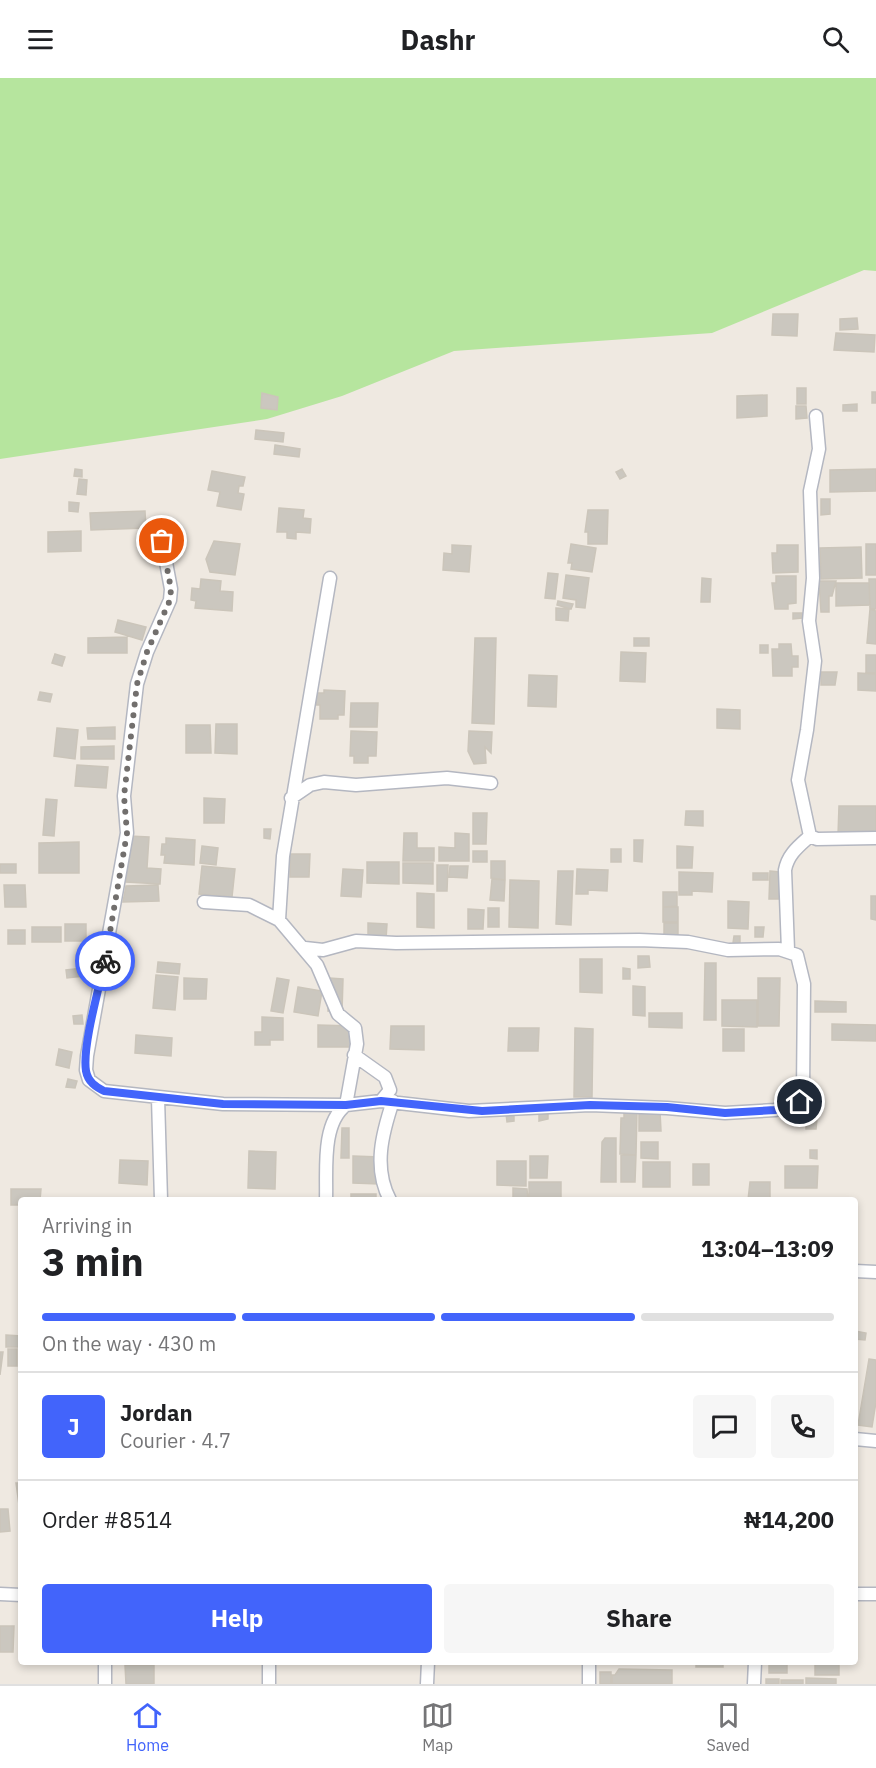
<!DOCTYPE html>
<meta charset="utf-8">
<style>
body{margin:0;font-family:"IBM Plex Sans",sans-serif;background:#f6f6f6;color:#202124;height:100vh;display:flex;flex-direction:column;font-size:22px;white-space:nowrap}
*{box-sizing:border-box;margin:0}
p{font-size:20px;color:#757577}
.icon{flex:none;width:33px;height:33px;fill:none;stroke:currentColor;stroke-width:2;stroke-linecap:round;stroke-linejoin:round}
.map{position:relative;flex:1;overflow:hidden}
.details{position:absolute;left:18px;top:1119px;width:840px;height:468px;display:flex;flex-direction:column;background:#fff;border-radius:6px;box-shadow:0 3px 9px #0003}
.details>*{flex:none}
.pin{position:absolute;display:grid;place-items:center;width:51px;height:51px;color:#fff;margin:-26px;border:3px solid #fff;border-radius:50%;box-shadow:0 2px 6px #0007}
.courier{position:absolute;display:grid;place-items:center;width:60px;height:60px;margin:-30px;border:4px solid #4264fb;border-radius:50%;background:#fff;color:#222;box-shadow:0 2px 8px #0007}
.overview em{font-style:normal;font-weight:800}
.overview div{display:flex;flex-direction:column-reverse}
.overview{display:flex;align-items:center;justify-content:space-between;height:102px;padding:0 24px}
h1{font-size:39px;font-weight:800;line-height:45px}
.bar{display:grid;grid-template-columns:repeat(4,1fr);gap:9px 6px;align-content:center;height:72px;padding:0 24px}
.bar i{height:8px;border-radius:4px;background:#e0e0e0}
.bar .on{background:#4264fb}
.bar p{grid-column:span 4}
.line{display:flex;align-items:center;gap:15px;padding:0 24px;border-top:2px solid #e0e0e0}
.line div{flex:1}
.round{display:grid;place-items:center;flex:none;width:63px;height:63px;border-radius:6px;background:#f6f6f6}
.action{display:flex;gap:12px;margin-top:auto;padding:12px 24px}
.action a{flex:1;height:69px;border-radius:6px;background:#4264fb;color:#fff;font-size:24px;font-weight:800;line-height:69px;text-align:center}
.action a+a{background:#f6f6f6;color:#202124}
header{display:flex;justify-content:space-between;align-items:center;height:78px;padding:0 24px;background:#fff;font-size:27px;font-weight:800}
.tabs{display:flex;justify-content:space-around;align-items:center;height:84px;border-top:2px solid #e0e0e0;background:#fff;font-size:16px;color:#757577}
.tabs a{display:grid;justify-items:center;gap:3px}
.tabs .on{color:#4264fb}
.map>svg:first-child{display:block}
</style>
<header><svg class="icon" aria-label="menu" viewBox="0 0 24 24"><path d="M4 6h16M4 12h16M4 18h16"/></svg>Dashr<svg class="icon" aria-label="search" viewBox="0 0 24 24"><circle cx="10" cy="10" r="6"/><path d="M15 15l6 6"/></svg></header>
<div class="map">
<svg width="876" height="1606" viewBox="0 0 876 1606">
<rect width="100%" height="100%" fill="#efe9e1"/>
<path fill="#b6e59e" d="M0 0H876V193L864 192 712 255 454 273 342 318 267 341 0 381Z"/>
<path fill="#cbc7bf" stroke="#cbc5ba" stroke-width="1.5" d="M773 236H798L797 258 772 257Z
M857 240 858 251 840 252V241Z
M836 255 875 257 874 274 834 272Z
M797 310H806V326H797Z
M872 314H876V325H872Z
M262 315 278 319 277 332 261 330Z
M767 317V338L737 340V318Z
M857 326V333H843V327Z
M796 328H806L807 340 796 341Z
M256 352 284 355 283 364 255 361Z
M275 367 300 371 299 379 274 376Z
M75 391 82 392V399L74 398Z
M622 391 626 398 620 401 616 394Z
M876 391V413L830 414V392Z
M212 393 245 399 243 408H239L238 415 244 416 241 432 217 428 220 414 208 412Z
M79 401 87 402 86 417 77 416Z
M821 421H830V436L821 437Z
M69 424 79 425 78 434 69 433Z
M279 430 304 432 303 440 311 441 310 455 296 454V461L287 460V454H277Z
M588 432H608L607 466H588V454H585Z
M145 433 146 450 91 452 90 435Z
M81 453V473L48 474V454Z
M214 463 240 466 235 497 210 494 206 481Z
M571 466 596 470 592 494 571 491 572 485H568Z
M866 466H876V497H866Z
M452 467 471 468 469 494 443 492 444 475 452 476Z
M777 467H798V494L773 495 772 475H777Z
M861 469 862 500 821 501 820 470Z
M548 495 558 496 555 521 545 520Z
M566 497 589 500 585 530 576 529V522L563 520Z
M776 498H796V525L788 526V531H775L772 505H776Z
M702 500 711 501 710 524H701Z
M201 501 221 503 220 513 233 514 232 533 195 530 196 523 191 522 192 510 200 511Z
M869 501H876V531H870Z
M819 503H836L832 518H829V534H821Z
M836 505H869L870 527 836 528Z
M558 523 573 526 571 531 557 527Z
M556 530 569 531 568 543 556 542Z
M870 531 876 533V566L867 565Z
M793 535H802V540L793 541Z
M118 542 146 549 142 562 115 554Z
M127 559V575H88V560Z
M475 560H496L494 646 472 645Z
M634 560H649V568H634Z
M779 566H791L792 578H798V589H792V598H773L772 571H779Z
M760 567H768V575H760Z
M621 574 646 575 645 604 620 603Z
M55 576 65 579 62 588 52 585Z
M866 577H876V595H866Z
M821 594H837L835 607H821Z
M858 595 876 596V613L858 612Z
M529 597 557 598 556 629 528 628Z
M324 612 345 613 344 637H338V641H320V627H316V615H324Z
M40 614 52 616 50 624 38 622Z
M351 625H378L377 649H350Z
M717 631 740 632V651L717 650Z
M216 646H237V676L215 675Z
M186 647H210L211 675H186Z
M115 649V661H88L87 650Z
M57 650 78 652 75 681 54 678Z
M351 653 377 654 376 678H368V685H354V678H350Z
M469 653 492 654 491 675 485 669 486 685 474 686 468 673Z
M114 668V681H81V669Z
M77 687 108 689 106 710 75 708Z
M204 720 225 721 224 745H204Z
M46 721 57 722 54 758 43 757Z
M839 728H876V758L838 757Z
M686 733H703V748L685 747Z
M473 735H487L486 766H473Z
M264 751H271L270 761 264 760Z
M404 755H417V770H434V783H403Z
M455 755 469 756V783H439V769L455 770Z
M129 758 149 759 147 790 161 791 160 806 126 804Z
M166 760 195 762 194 787 164 785 165 777H161L162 766H166Z
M634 762H643L642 784 634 783Z
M79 764V795H39V765Z
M202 768 218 770 216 787 200 785Z
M677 768 693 769 692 790H677Z
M611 771H621V784H611Z
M473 773H487V784H473Z
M290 776H310L309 799H290Z
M491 783H505V802L491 800Z
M367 784H399V806L367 805Z
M403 785H433V806L403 805Z
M0 786H16V795H0Z
M437 787H448L447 813H437Z
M202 788 235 791 232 819 199 816Z
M450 788H468L467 800 449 799Z
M343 791 363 792 361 819 341 818Z
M577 791 608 792 607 813 588 812V816H576Z
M558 793H573L571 847 556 846Z
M770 793 780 794 779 821H769Z
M679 794 713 795 712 814 692 813V817H679Z
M753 795H768V802H753Z
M492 801 505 802 504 823 490 822Z
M510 802 539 803 538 850 509 849Z
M4 807H25L26 829H5Z
M158 807 159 823 123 824 126 808Z
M663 814H677V828L663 829Z
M417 815 434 816V850L417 849Z
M871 818H876V842L871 841Z
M728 823 749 824 748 851 728 850Z
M663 829H678V844H663Z
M488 830H499V849H488Z
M468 831 484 832 483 851H468Z
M368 845 387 846 386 861 368 860Z
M664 845H678V859L664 860Z
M65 846H86V863H65Z
M32 849H61V864H32Z
M755 849H764L763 859H755Z
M8 852H25V866H8Z
M734 858H740V865H733Z
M638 878H649L650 889 638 890Z
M580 881H602V915L580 914Z
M158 884 180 886 179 896 157 894Z
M705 885H716V942H704Z
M83 890 84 898 67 900 66 892Z
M623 890 630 891V901H623Z
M156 897 178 899 175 932 153 930Z
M184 900 207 901 206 921H184Z
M277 900 289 902 283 935 271 933Z
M329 900 343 901 342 934 328 933Z
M758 900H780L779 948H758Z
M633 908 645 909V938L633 937Z
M298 909 322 913 318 938 294 934Z
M722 922H757V949L722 948Z
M815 923 846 924V934H815Z
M649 935H682V950L649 949Z
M82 937 83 946H74L73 938Z
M262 939 283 940V962H270V967H255V954H262Z
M832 946 876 947V963L832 962Z
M318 947 352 948V969H318Z
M391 948H424V972L390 971Z
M509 950H539L538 973H508Z
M575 950 593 951 592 1019H574Z
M723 951H744V973H723Z
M136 957 172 960 171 978 135 975Z
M59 971 72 974 69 990 56 987Z
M68 1001 77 1003 75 1010 66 1009Z
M539 1032H548V1041L539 1043Z
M624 1033H637L636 1077 620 1076 621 1040H624Z
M660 1033 661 1053H639V1034Z
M514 1035V1043L507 1044 506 1036Z
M806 1041H817L816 1051H806Z
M342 1050H349V1080H341Z
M605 1060H616V1104H601L602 1064Z
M641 1064H658V1081L641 1080Z
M810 1072H817V1081L810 1080Z
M249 1073 276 1074 275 1111 248 1110Z
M621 1077H636L635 1104H621Z
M353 1078 380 1079 379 1106 353 1105Z
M530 1078H548L547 1100H530Z
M120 1082 148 1083 147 1107 119 1105Z
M497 1083H526V1108L497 1107Z
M643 1084H670V1109H643Z
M693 1086H709V1107H693Z
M785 1088H818L817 1110H785Z
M529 1104H561V1122H529Z
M750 1104H770V1122H748Z
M513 1110 527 1111 528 1122H513Z
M11 1111H41L40 1122H21V1127H11Z
M351 1116H376V1122H351Z
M855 1253 866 1255 865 1262 855 1261Z
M6 1257 21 1258V1269H6Z
M8 1271H17V1288H8Z
M0 1274H3L0 1297Z
M869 1281 876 1282V1324L872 1349 858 1347Z
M16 1405H21V1427H19Z
M0 1431H8L10 1453 0 1454Z
M0 1548H14L13 1574H0Z
M696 1584H723V1589H696Z
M769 1584H787V1595H769Z
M815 1584H839V1597H815Z
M125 1587H154V1606H126Z
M619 1591 672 1592V1606H612V1597H615Z
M600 1594H611V1606H600Z
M806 1600 836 1601V1606H806Z
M766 1601H779V1606H766Z
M781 1602H803V1606H781Z"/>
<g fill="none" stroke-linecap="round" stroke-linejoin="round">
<g stroke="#b4b7c1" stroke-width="15">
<path id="minor" d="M816 338 819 371 810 413 813 500 809 543 815 583 807 652 798 702 810 758 817 761 876 760
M162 463 171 511 170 522 147 574 137 606 124 718 127 755 87 978 86 992 89 1002 104 1013 223 1026 346 1027 381 1023 469 1033 590 1027 667 1030 725 1035 775 1032 800 1024 803 1014 804 906 797 877 779 871 728 872 688 864 639 862 396 865 356 863 323 872 305 870
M291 720 310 707 324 704 356 707 447 700 491 705
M204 824 249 827 279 842 317 887 338 936 355 950 357 966 346 1027C321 1046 327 1093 326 1122
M279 842 283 778 330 500
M788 872 785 792C788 776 799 768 810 758
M354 977 385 999 390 1012 381 1023
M158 1020 161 1122
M390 1122C373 1090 382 1056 393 1023
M855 1193 876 1194
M855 1361 876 1363
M0 1516 21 1517
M855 1516H876
M269 1584V1606
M105 1606V1584
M427 1606 428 1584
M589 1606V1584
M754 1606 755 1584"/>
</g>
<use href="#minor" stroke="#fff" stroke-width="12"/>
</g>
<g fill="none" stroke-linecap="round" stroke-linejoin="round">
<path stroke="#726f6d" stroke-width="6" stroke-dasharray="0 10.8" d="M105 883 127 755 124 718 137 606 147 574 170 522 171 511 162 463"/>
<path stroke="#4264fb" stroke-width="8" d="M105 883C99 910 82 969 86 993 88 1004 96 1009 104 1013L223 1026 346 1027 381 1023 482 1033 590 1027 667 1029 725 1035 775 1032 800 1024"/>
</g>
</svg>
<div class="pin" style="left:162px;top:463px;background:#ea580c"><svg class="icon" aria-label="bag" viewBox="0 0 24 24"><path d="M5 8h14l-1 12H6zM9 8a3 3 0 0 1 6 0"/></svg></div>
<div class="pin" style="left:800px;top:1024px;background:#1f2937"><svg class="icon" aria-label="home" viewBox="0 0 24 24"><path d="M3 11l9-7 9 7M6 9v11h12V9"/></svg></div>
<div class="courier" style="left:105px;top:883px"><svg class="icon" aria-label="bike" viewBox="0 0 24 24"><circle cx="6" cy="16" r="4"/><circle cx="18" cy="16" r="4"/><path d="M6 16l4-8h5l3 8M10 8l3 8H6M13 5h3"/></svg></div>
<section class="details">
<div class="overview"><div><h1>3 min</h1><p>Arriving in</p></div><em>13:04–13:09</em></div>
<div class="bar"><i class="on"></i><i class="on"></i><i class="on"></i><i></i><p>On the way · 430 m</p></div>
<div class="line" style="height:108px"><b class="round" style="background:#4264fb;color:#fff">J</b><div><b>Jordan</b><p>Courier · 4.7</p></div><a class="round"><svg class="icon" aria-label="chat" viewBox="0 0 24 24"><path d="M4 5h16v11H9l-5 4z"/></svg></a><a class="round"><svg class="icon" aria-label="phone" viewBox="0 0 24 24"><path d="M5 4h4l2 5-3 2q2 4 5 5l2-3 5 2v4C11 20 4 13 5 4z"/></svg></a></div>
<div class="line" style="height:78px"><div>Order #8514</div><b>₦14,200</b></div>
<div class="action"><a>Help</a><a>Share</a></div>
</section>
</div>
<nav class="tabs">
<a class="on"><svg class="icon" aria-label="home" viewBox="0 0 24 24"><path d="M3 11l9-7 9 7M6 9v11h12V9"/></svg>Home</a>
<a><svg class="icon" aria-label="map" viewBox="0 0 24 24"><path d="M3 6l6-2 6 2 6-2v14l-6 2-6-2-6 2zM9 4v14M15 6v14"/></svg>Map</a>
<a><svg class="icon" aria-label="saved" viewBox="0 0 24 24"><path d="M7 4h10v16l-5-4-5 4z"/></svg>Saved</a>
</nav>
